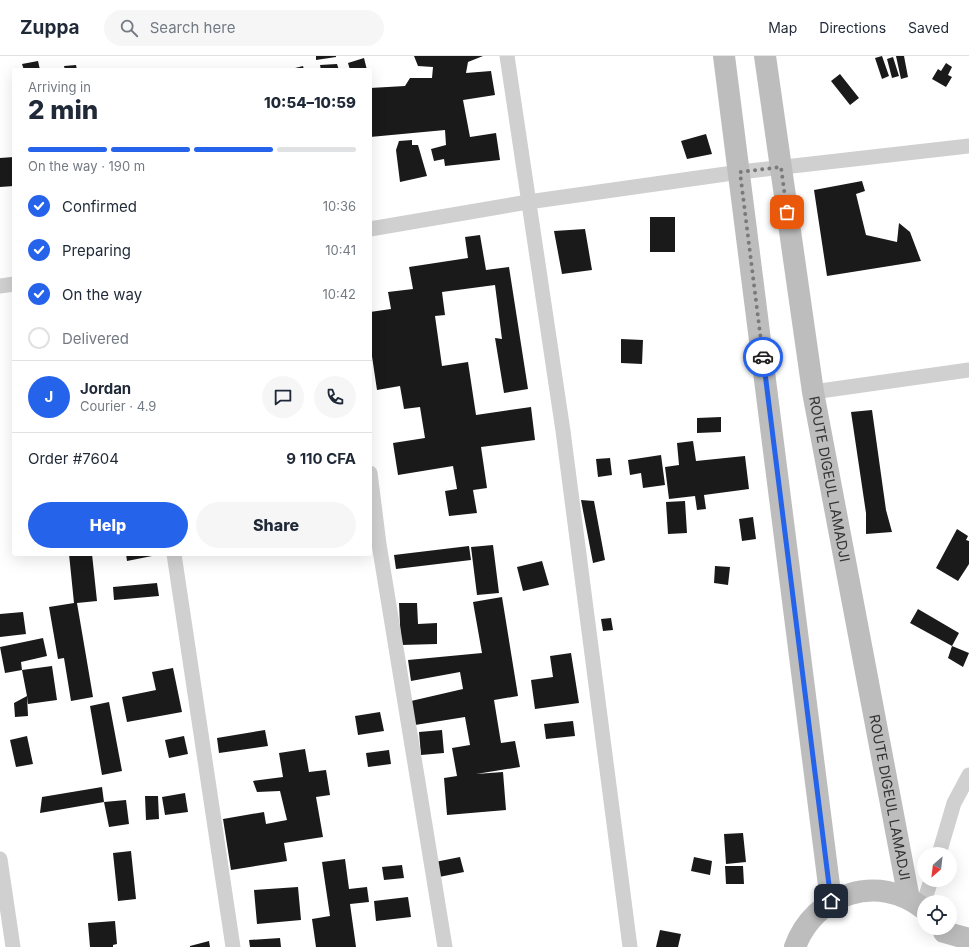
<!DOCTYPE html>
<meta charset="utf-8">
<style>
body{margin:0;font-family:Inter,sans-serif;background:#f6f6f7;color:#1f2937;height:100vh;display:flex;flex-direction:column;font-size:15px;white-space:nowrap}
*{box-sizing:border-box;margin:0}
p{font-size:13px;color:#747a83}
.icon{flex:none;width:22px;height:22px;fill:none;stroke:currentColor;stroke-width:2;stroke-linecap:round;stroke-linejoin:round}
.map{position:relative;flex:1;overflow:hidden}
.side{position:absolute;left:12px;top:12px;width:360px;height:488px;display:flex;flex-direction:column;background:#fff;border-radius:4px;box-shadow:0 4px 16px #0002}
.side>*{flex:none}
.needle{width:26px;rotate:208deg}
.buttons{position:absolute;left:917px;top:791px;display:grid;gap:8px}
.buttons a{display:grid;place-items:center;width:40px;height:40px;border-radius:50%;background:#fff;box-shadow:0 4px 16px #0002;font-size:20px}
.pin{position:absolute;display:grid;place-items:center;width:34px;height:34px;color:#fff;margin:-17px;border-radius:8px;box-shadow:0 2px 6px #0006}
.courier{position:absolute;display:grid;place-items:center;width:40px;height:40px;margin:-20px;border:3px solid #2563eb;border-radius:50%;background:#fff;color:#222;box-shadow:0 1px 5px #0007}
.summary em{font-style:normal;font-weight:800}
.summary div{display:flex;flex-direction:column-reverse}
.summary{display:flex;align-items:center;justify-content:space-between;height:68px;padding:0 16px}
h1{font-size:26px;font-weight:800;line-height:30px}
.bar{display:grid;grid-template-columns:repeat(4,1fr);gap:6px 4px;align-content:center;height:48px;padding:0 16px}
.bar i{height:5px;border-radius:3px;background:#e0e1e3}
.bar .active{background:#2563eb}
.bar p{grid-column:span 4}
.line{display:flex;align-items:center;gap:10px;padding:0 16px;border-top:1px solid #e0e1e3}
.line div{flex:1}
.round{display:grid;place-items:center;flex:none;width:42px;height:42px;border-radius:21px;background:#f6f6f7}
ol{padding:0 16px;list-style:none}
li{display:flex;align-items:center;gap:12px;height:44px}
li p{margin-inline-start:auto}
li .icon{padding:4px;border-radius:50%;background:#2563eb;color:#fff;stroke-width:4}
li:last-child{color:#747a83}
li i{width:22px;height:22px;border:2px solid #e0e1e3;border-radius:50%}
.primary-button{display:flex;gap:8px;margin-top:auto;padding:8px 16px}
.primary-button a{flex:1;height:46px;border-radius:24px;background:#2563eb;color:#fff;font-size:16px;font-weight:800;line-height:46px;text-align:center}
.primary-button a+a{background:#f6f6f7;color:#1f2937}
header{display:flex;align-items:center;gap:24px;box-sizing:border-box;height:56px;padding:0 20px;background:#fff;border-bottom:1px solid #e0e1e3}
header strong{font-size:19px}
nav{display:flex;gap:22px;margin-inline-start:auto;font-size:14px}
.search{width:280px;height:36px;background:#f6f6f7;display:flex;align-items:center;gap:10px;box-sizing:border-box;padding:0 14px;border-radius:22px;color:#747a83;font-size:15px}
.map>svg:first-child{display:block}
</style>
<header>
<strong>Zuppa</strong>
<div class="search"><svg class="icon" aria-label="search" viewBox="0 0 24 24"><circle cx="10" cy="10" r="6"/><path d="M15 15l6 6"/></svg>Search here</div>
<nav><a>Map</a><a>Directions</a><a>Saved</a></nav>
</header>
<div class="map">
<svg width="969" height="891" viewBox="0 0 969 891">
<rect width="100%" height="100%" fill="#fff"/>
<path fill="#1a1a1a" d="M316 0H336V1L316 4Z
M414 0H483L468 6 466 17 491 15 495 39 463 44 470 81 496 77 500 104 445 110 444 103 434 105 431 93 446 89 445 74 370 81V32L405 30 410 22H432L433 11 418 10Z
M882 0 889 20 882 23 875 2Z
M896 0H904L908 21 901 23Z
M893 1 899 20 892 22 887 3Z
M364 2 367 14H350L348 7Z
M38 5 40 14H24L22 8Z
M946 7 952 11 948 19 952 21 946 31 932 23 938 13 941 15Z
M337 8 339 14H321L320 9Z
M76 9 77 14H65L64 10Z
M303 10 304 14H291V13Z
M840 18 859 42 850 49 831 25Z
M706 78 712 98 687 103 681 85Z
M412 84V89H418L427 120 400 126 396 94 399 85Z
M14 101V130L0 131V102Z
M862 125 865 135 856 138 866 179 897 186 899 167 910 176 921 205 827 220 814 134Z
M650 161H675V196H650Z
M585 173 592 214 562 218 554 175Z
M480 179 486 214 509 211 528 333 504 337 495 282 502 283 495 229 442 236 445 259 435 260 442 310 468 306 476 359 531 351 535 384 481 391 487 432 473 434 477 457 449 460 445 435 457 433 453 410 398 419 393 387 425 382 420 351 404 353 400 330 377 334 370 287V256L391 253 388 236 413 233 409 211 468 202 465 181Z
M621 283 643 284 642 308 621 307Z
M872 354 886 454 892 476 866 478V457L851 356Z
M721 361V376L697 377V362Z
M693 385 696 405 745 400 749 433 704 439 706 453 697 454 695 440 669 443 665 411 679 409 677 387Z
M661 399 665 429 643 432 641 417 630 419 628 404Z
M610 402 612 419 598 421 596 403Z
M581 444 594 445 605 504 593 507Z
M685 445 687 477 668 478 666 446Z
M753 461 756 483 742 485 739 463Z
M957 473 968 480 966 484 969 485V508L958 525 936 512Z
M493 489 499 537 477 539 471 491Z
M469 490 471 504 396 513 394 499Z
M69 498H92L97 545 77 547 93 641 71 645 64 602 58 603 49 551 74 547Z
M126 498H157V499L127 505Z
M542 505 549 529 523 535 517 511Z
M715 510 730 511 728 529 714 527Z
M157 527 159 540 114 544 113 531Z
M502 541 518 640 494 644 501 687 515 685 520 711 476 718 503 716 506 754 447 759 444 722 457 720 452 692 470 689 465 661 415 669 411 645 463 633 460 616 411 625 408 604 482 597 473 546Z
M399 547H417L418 568 437 567V588L401 589Z
M918 553 959 577 952 590 969 597 963 611 948 602 952 590 910 567Z
M23 556 26 578 0 581V558Z
M611 562 613 574 603 575 601 563Z
M43 582 47 600 21 606 22 614 5 617 0 591Z
M571 597 579 647 535 653 531 624 553 621 550 600Z
M52 610 57 644 28 648 27 640 28 660 15 661 14 647 27 640 22 614Z
M173 612 182 656 127 666 122 641 156 634 152 616Z
M109 646 122 715 102 719 90 650Z
M380 656 384 675 358 679 355 660Z
M573 665 575 680 546 683 544 668Z
M265 674 268 690 219 697 217 682Z
M442 674 444 697 421 699 419 676Z
M27 680 33 708 16 711 10 684Z
M184 680 188 698 169 702 165 684Z
M305 693 309 716 326 714 330 739 316 741 323 781 284 787 287 805 231 814 223 763 264 756 266 768 287 764 280 735 257 736 253 725 283 721 279 697Z
M389 694 391 708 368 711 366 697Z
M102 731 104 746 40 757 42 741Z
M185 737 188 756 165 759 162 741Z
M145 740H158L159 763 146 764Z
M126 744 129 768 109 771 104 746Z
M743 777 746 806 726 808 724 778Z
M131 795 136 843 118 845 113 797Z
M460 801 464 816 434 822 435 806Z
M694 801 712 805 710 819 691 815Z
M345 803 349 833 367 831 369 846 350 848 356 891H316L312 863 330 860 322 806Z
M402 809 404 822 384 824 382 811Z
M725 810H743L744 828H726Z
M298 831 301 864 257 868 254 834Z
M408 841 411 861 376 865 374 845Z
M115 865 117 888 113 889V891H90L88 867Z
M660 874 681 878 678 891H656Z
M280 882 281 891H250L249 884Z
M209 885 210 891H190V890Z"/>
<g fill="none" stroke-linecap="round" stroke-linejoin="round">
<path stroke="#d0d0d0" stroke-width="15" d="M507 0 563 375 630 891
M370 173 528 146 740 116 969 90
M0 230 14 228
M813 336 969 314
M370 417 379 488 445 891
M174 498 233 891
M939 798 954 747 969 719
M0 803 13 891
M924 846 931 824"/>
<g stroke="#bdbdbd" stroke-width="22">
<path d="M724 0 831 845"/>
<path id="s1" d="M765 0 813 336 909 843"/>
<path d="M944 876 969 883"/>
<path d="M795 891C814 838 878 816 924 853"/>
</g>
</g>
<g fill="none" stroke-linecap="round" stroke-linejoin="round">
<path stroke="#7a7a7a" stroke-width="4" stroke-dasharray="0 7.2" d="M763 301 740 116 781 111 787 156"/>
<path stroke="#2563eb" stroke-width="5" d="M763 301 831 845"/>
</g>
<g text-anchor="middle" stroke-width="4" stroke-linejoin="round" paint-order="stroke">
<g font-size="14" fill="#333" stroke="#fff">
<text dy="5" stroke="none"><textPath href="#s1" startOffset="428">ROUTE DIGEUL LAMADJI</textPath></text>
<text dy="5" stroke="none"><textPath href="#s1" startOffset="752">ROUTE DIGEUL LAMADJI</textPath></text>
</g>
</g>
</svg>
<div class="buttons">
<a><svg class="needle" viewBox="-14 -14 28 28"><path d="M0-13l5 13h-10z" fill="#e53935"/><path d="M0 13l5-13h-10z" fill="#747a83"/></svg></a>
<a><svg class="icon" aria-label="locate" viewBox="0 0 24 24"><circle cx="12" cy="12" r="6"/><path d="M12 2v4M12 18v4M2 12h4M18 12h4"/></svg></a>
</div>
<div class="pin" style="left:787px;top:156px;background:#ea580c"><svg class="icon" aria-label="bag" viewBox="0 0 24 24"><path d="M5 8h14l-1 12H6zM9 8a3 3 0 0 1 6 0"/></svg></div>
<div class="pin" style="left:831px;top:845px;background:#1f2937"><svg class="icon" aria-label="home" viewBox="0 0 24 24"><path d="M3 11l9-7 9 7M6 9v11h12V9"/></svg></div>
<div class="courier" style="left:763px;top:301px"><svg class="icon" aria-label="car" viewBox="0 0 24 24"><path d="M5 17H2v-5l4-1 3-4h7l3 4 3 1v5h-3M9 17h6M6 11h13"/><circle cx="7" cy="17" r="2"/><circle cx="17" cy="17" r="2"/></svg></div>
<section class="side">
<div class="summary"><div><h1>2 min</h1><p>Arriving in</p></div><em>10:54–10:59</em></div>
<div class="bar"><i class="active"></i><i class="active"></i><i class="active"></i><i></i><p>On the way · 190 m</p></div>
<ol>
<li><svg class="icon" aria-label="check" viewBox="0 0 24 24"><path d="M5 12l5 5 9-10"/></svg>Confirmed<p>10:36</p></li>
<li><svg class="icon" aria-label="check" viewBox="0 0 24 24"><path d="M5 12l5 5 9-10"/></svg>Preparing<p>10:41</p></li>
<li><svg class="icon" aria-label="check" viewBox="0 0 24 24"><path d="M5 12l5 5 9-10"/></svg>On the way<p>10:42</p></li>
<li><i></i>Delivered</li>
</ol>
<div class="line" style="height:72px"><b class="round" style="background:#2563eb;color:#fff">J</b><div><b>Jordan</b><p>Courier · 4.9</p></div><a class="round"><svg class="icon" aria-label="chat" viewBox="0 0 24 24"><path d="M4 5h16v11H9l-5 4z"/></svg></a><a class="round"><svg class="icon" aria-label="phone" viewBox="0 0 24 24"><path d="M5 4h4l2 5-3 2q2 4 5 5l2-3 5 2v4C11 20 4 13 5 4z"/></svg></a></div>
<div class="line" style="height:52px"><div>Order #7604</div><b>9 110 CFA</b></div>
<div class="primary-button"><a>Help</a><a>Share</a></div>
</section>
</div>
